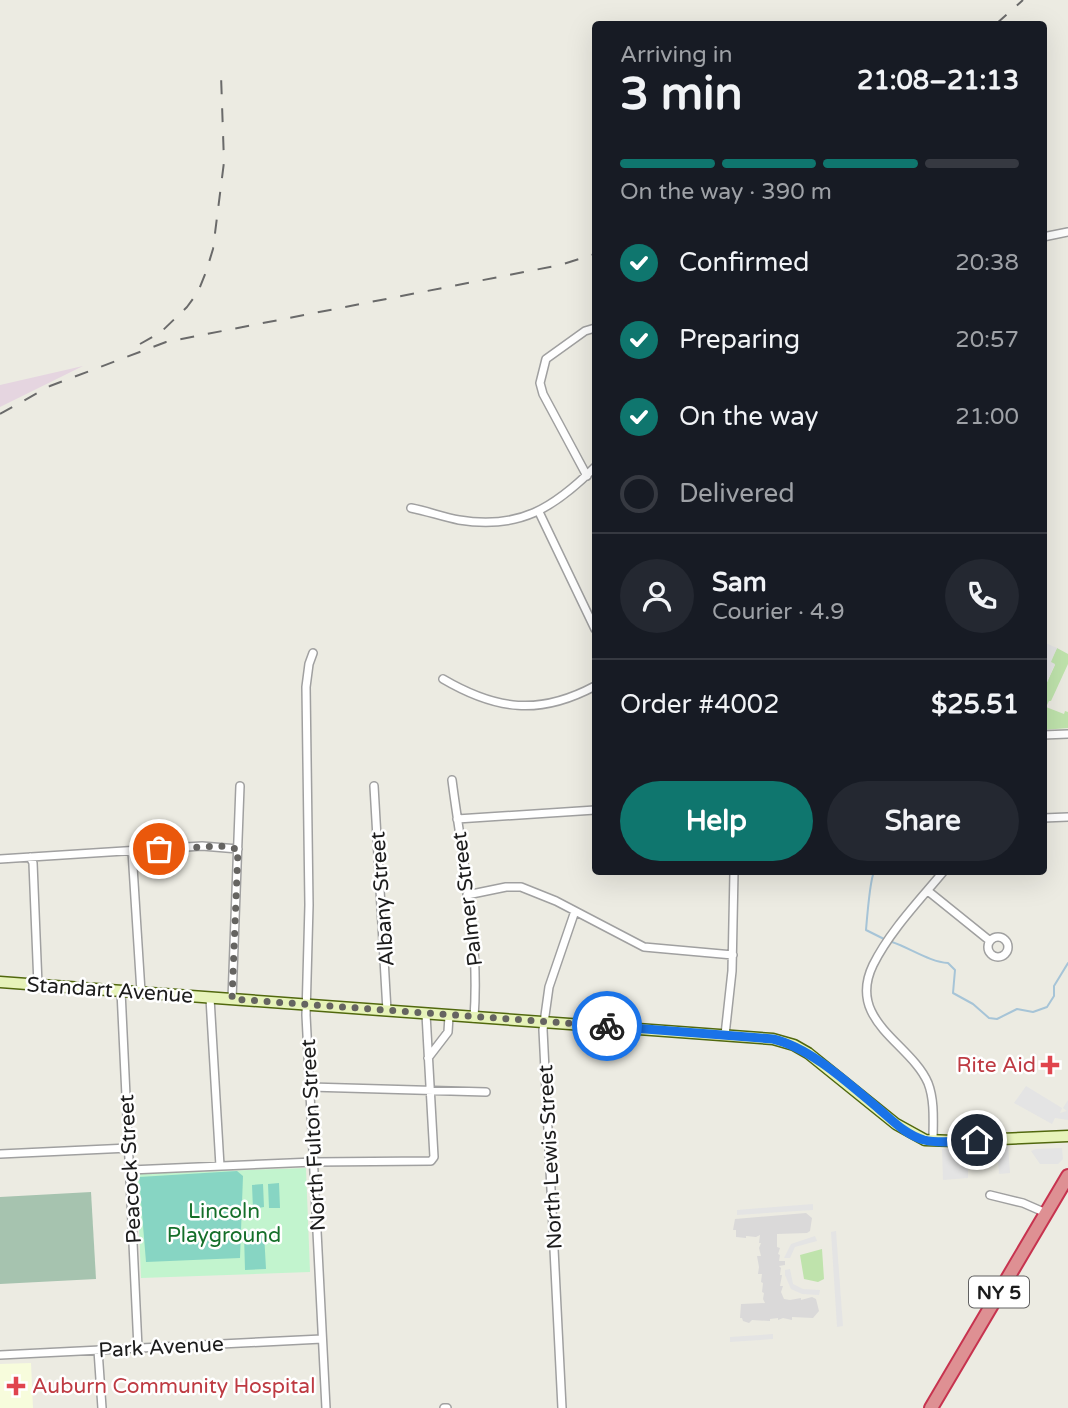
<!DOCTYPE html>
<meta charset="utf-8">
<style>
body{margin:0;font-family:"Varela Round",sans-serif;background:#242831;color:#f1f3f6;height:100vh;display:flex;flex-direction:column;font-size:26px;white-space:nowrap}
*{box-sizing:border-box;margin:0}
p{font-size:23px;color:#9ea1a6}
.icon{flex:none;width:38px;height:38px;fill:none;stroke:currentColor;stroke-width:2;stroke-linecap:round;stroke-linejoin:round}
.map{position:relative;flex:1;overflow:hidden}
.side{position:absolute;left:592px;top:21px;width:455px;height:854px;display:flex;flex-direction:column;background:#171b24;border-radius:7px;box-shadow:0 7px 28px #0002}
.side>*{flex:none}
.pin{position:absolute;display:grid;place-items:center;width:60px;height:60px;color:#fff;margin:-30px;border:4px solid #fff;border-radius:50%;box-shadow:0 2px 7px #0007}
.courier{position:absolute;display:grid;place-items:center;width:70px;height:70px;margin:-35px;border:5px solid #1a73e8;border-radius:50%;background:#fff;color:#222;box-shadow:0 2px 9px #0007}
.summary em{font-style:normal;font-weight:800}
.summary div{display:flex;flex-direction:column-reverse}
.summary{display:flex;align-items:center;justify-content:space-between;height:119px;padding:0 28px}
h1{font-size:46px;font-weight:800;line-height:52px}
.bar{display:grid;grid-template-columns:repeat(4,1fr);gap:10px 7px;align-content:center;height:84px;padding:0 28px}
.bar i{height:9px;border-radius:5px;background:#363941}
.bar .active{background:#0f766e}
.bar p{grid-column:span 4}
.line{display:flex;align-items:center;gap:18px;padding:0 28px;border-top:2px solid #363941}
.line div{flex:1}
.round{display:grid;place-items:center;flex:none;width:74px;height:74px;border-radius:37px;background:#242831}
ol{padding:0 28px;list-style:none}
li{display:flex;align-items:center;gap:21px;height:77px}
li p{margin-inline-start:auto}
li .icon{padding:7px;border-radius:50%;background:#0f766e;color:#fff;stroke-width:4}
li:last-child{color:#9ea1a6}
li i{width:38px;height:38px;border:4px solid #363941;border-radius:50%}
.button{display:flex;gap:14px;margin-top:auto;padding:14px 28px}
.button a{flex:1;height:80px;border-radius:42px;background:#0f766e;color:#fff;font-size:28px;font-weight:800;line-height:80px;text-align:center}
.button a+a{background:#242831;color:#f1f3f6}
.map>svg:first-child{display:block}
</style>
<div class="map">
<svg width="1068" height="1408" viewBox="0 0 1068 1408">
<rect width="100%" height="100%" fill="#ecebe2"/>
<path fill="#dad9d9" d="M806 1213 812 1218 810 1231 807 1233 777 1234V1247L780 1248 778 1254 780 1255 779 1261H785V1265L779 1266 781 1268 780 1275H782L780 1286H783L781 1292 784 1299 790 1300 801 1298V1300L812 1297 816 1299 819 1311 813 1318 792 1317V1320L783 1318 778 1320V1318L770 1319V1321L752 1320 749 1323 743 1321 742 1318H740L741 1304 765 1303 763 1299 764 1293 762 1292 763 1283 761 1282 762 1274H758L759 1267 757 1256H761L759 1248 761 1243H759L760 1235 756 1237 746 1236V1238L736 1237V1230H733L735 1219Z"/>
<path fill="#e5d5e0" d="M83 366 0 407V385Z"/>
<path fill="#f7fcdc" d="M31 1363 33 1408H0V1364Z"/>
<path fill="#bfe3ac" d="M1057 648 1068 654V664L1051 701H1049L1046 707 1064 714 1065 711 1068 712V728L1043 730V691L1055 665 1050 662Z
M822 1249 824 1279 818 1282 804 1279 800 1255Z"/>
<path fill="#a6c3af" d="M91 1192 96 1279 0 1284V1197Z"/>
<path fill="#c2f4ce" d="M306 1168 310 1272 141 1278 137 1174Z"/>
<path fill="#87d5c3" d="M237 1171 243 1176 240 1258 146 1262 139 1177Z
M279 1183 280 1208H269L268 1184Z
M263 1184 264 1207 253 1209 252 1185Z
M264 1233 266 1269 245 1270 244 1234Z"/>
<path fill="#e4e4e4" d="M1043 642 1057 648 1051 662 1055 664 1043 691Z
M1026 1086 1062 1108 1060 1113 1067 1111 1063 1108 1068 1100V1120L1055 1118 1052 1124 1014 1103Z
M1008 1144 1010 1173 999 1174 998 1161 968 1162V1178L943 1180 942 1149Z
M1062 1148 1063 1159 1058 1164H1040L1031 1151 1036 1149Z
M813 1204V1210L737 1215V1210Z
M836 1231 843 1326 837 1327 831 1232Z
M815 1236 817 1241 795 1247 790 1258H784L791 1244Z
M790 1269 793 1284 803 1289 820 1290 819 1295 802 1294 791 1289 785 1275V1270Z
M773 1334V1339L730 1342V1337Z"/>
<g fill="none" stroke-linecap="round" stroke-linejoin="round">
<path stroke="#a6c4d7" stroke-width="2" d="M874 872C870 880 867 918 866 930L886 940
M892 942C910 948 930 962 948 963L955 970 953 993 973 1004 989 1018 997 1019 1017 1009 1033 1012 1047 1007 1054 996V986L1068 963"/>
<g stroke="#a0a0a0" stroke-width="10">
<path id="street" d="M1043 237 1068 232
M587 476 543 394 540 383 546 359 585 331 595 328
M411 508C427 511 443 517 459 520 519 530 554 508 595 467
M539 512 595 629
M313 653 309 664 306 687 309 905 306 1015 326 1408
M443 679C496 710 539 716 595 686
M1043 735 1068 734
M452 780C462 858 480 938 474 1018
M374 786 387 1011
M1043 818 1068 817
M457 819 595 810
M132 851 141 992
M30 857 33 863 38 985
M0 859 202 846 238 849
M928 891 990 941
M467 895 506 887H521L556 901 644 947 733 955
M988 947a10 10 0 1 1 20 0a10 10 0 1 1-20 0Z
M121 991 138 1348
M210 998 220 1166
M232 999 240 786
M725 1035 732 971 734 872
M428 1058 448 1032 449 1016
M310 1087 486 1092
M933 1141C933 1123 935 1101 928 1083 911 1043 846 1021 873 965 890 931 919 901 943 872
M0 1154 129 1148
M130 1170 314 1162 431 1161 434 1157 426 1014
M990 1195 1023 1203 1046 1213
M98 1350 102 1408
M0 1355 322 1339
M444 1408H447
M562 1408 543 1030 549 987 575 911"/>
</g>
<g stroke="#51680e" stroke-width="13">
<path id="secondary" d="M0 982 773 1039 794 1045 808 1053 896 1124 925 1140 954 1141 1068 1136"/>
</g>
<g stroke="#c7334f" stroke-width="16">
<path id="highway" d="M931 1408 1068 1176"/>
</g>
<use href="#street" stroke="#fff" stroke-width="7"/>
<use href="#secondary" stroke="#e7f3ba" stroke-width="10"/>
<use href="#highway" stroke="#de9093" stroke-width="12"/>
<path stroke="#6a6a6a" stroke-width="2" stroke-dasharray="14 14" stroke-linecap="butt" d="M996 24 1023 0
M140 344 161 332 187 307 198 292 206 272 213 249 224 162 221 75
M0 414 50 386 166 342 560 265 595 254"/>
</g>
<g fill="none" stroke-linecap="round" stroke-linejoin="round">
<path stroke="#656461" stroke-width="7" stroke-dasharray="0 12.6" d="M159 849 220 846 238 849 232 999 607 1026"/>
<path stroke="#1a73e8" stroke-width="9" d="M607 1026 773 1039C811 1048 849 1084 879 1109 893 1121 906 1135 924 1140 940 1144 960 1141 977 1140"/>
</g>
<g fill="#e0444e" stroke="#fff" stroke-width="2.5">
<path d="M1046.5 1054.5h7v7h7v7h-7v7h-7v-7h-7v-7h7z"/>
<path d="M12.5 1375.5h7v7h7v7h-7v7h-7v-7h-7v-7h7z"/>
</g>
<g text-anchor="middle" stroke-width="5" stroke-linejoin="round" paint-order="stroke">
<rect fill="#fff" stroke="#606060" stroke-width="2" x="969" y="1276.5" width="60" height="31" rx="5"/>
<g font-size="19" font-weight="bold" fill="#1c1c1c">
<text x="999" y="1299">NY 5</text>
</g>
<g font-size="21" fill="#1c1c1c" stroke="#fff">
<text transform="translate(382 899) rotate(-94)" y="7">Albany Street</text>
<text transform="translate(467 899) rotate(-97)" y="7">Palmer Street</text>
<text transform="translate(110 990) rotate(4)" y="7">Standart Avenue</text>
<text transform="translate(313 1135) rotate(-93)" y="7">North Fulton Street</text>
<text transform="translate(550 1157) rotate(-93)" y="7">North Lewis Street</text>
<text transform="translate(130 1169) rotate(-93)" y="7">Peacock Street</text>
<text transform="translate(161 1347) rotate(-3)" y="7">Park Avenue</text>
</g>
<g font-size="21" fill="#be3a42" stroke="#fff" text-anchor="end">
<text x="1036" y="1072">Rite Aid</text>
<text x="32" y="1393" text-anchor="start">Auburn Community Hospital</text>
</g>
<g font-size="21" fill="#156f2a" stroke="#fff">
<text x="224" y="1218">Lincoln<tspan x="224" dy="24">Playground</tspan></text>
</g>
</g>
</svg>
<div class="pin" style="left:159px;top:849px;background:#ea580c"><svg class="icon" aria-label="bag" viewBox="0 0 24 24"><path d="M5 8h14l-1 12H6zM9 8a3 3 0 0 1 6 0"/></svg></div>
<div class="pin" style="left:977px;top:1140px;background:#1f2937"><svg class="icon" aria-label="home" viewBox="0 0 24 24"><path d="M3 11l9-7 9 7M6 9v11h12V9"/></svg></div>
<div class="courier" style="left:607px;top:1026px"><svg class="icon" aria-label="bike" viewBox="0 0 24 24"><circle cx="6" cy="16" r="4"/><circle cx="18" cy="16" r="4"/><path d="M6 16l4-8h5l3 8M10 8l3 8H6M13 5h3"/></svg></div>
<section class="side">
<div class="summary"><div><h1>3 min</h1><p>Arriving in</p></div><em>21:08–21:13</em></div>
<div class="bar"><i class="active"></i><i class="active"></i><i class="active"></i><i></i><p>On the way · 390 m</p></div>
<ol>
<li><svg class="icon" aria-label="check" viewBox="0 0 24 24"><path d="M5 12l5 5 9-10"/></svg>Confirmed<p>20:38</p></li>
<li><svg class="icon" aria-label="check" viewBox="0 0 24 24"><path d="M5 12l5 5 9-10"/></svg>Preparing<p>20:57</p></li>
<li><svg class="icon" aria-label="check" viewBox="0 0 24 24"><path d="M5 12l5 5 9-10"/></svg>On the way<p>21:00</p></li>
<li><i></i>Delivered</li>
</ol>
<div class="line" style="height:126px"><a class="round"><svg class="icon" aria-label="person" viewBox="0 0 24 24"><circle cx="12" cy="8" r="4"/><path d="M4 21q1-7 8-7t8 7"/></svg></a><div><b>Sam</b><p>Courier · 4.9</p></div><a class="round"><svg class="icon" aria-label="phone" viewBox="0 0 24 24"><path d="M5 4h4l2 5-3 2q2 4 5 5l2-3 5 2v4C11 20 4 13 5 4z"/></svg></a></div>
<div class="line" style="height:91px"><div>Order #4002</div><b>$25.51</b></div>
<div class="button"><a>Help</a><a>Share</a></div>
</section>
</div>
